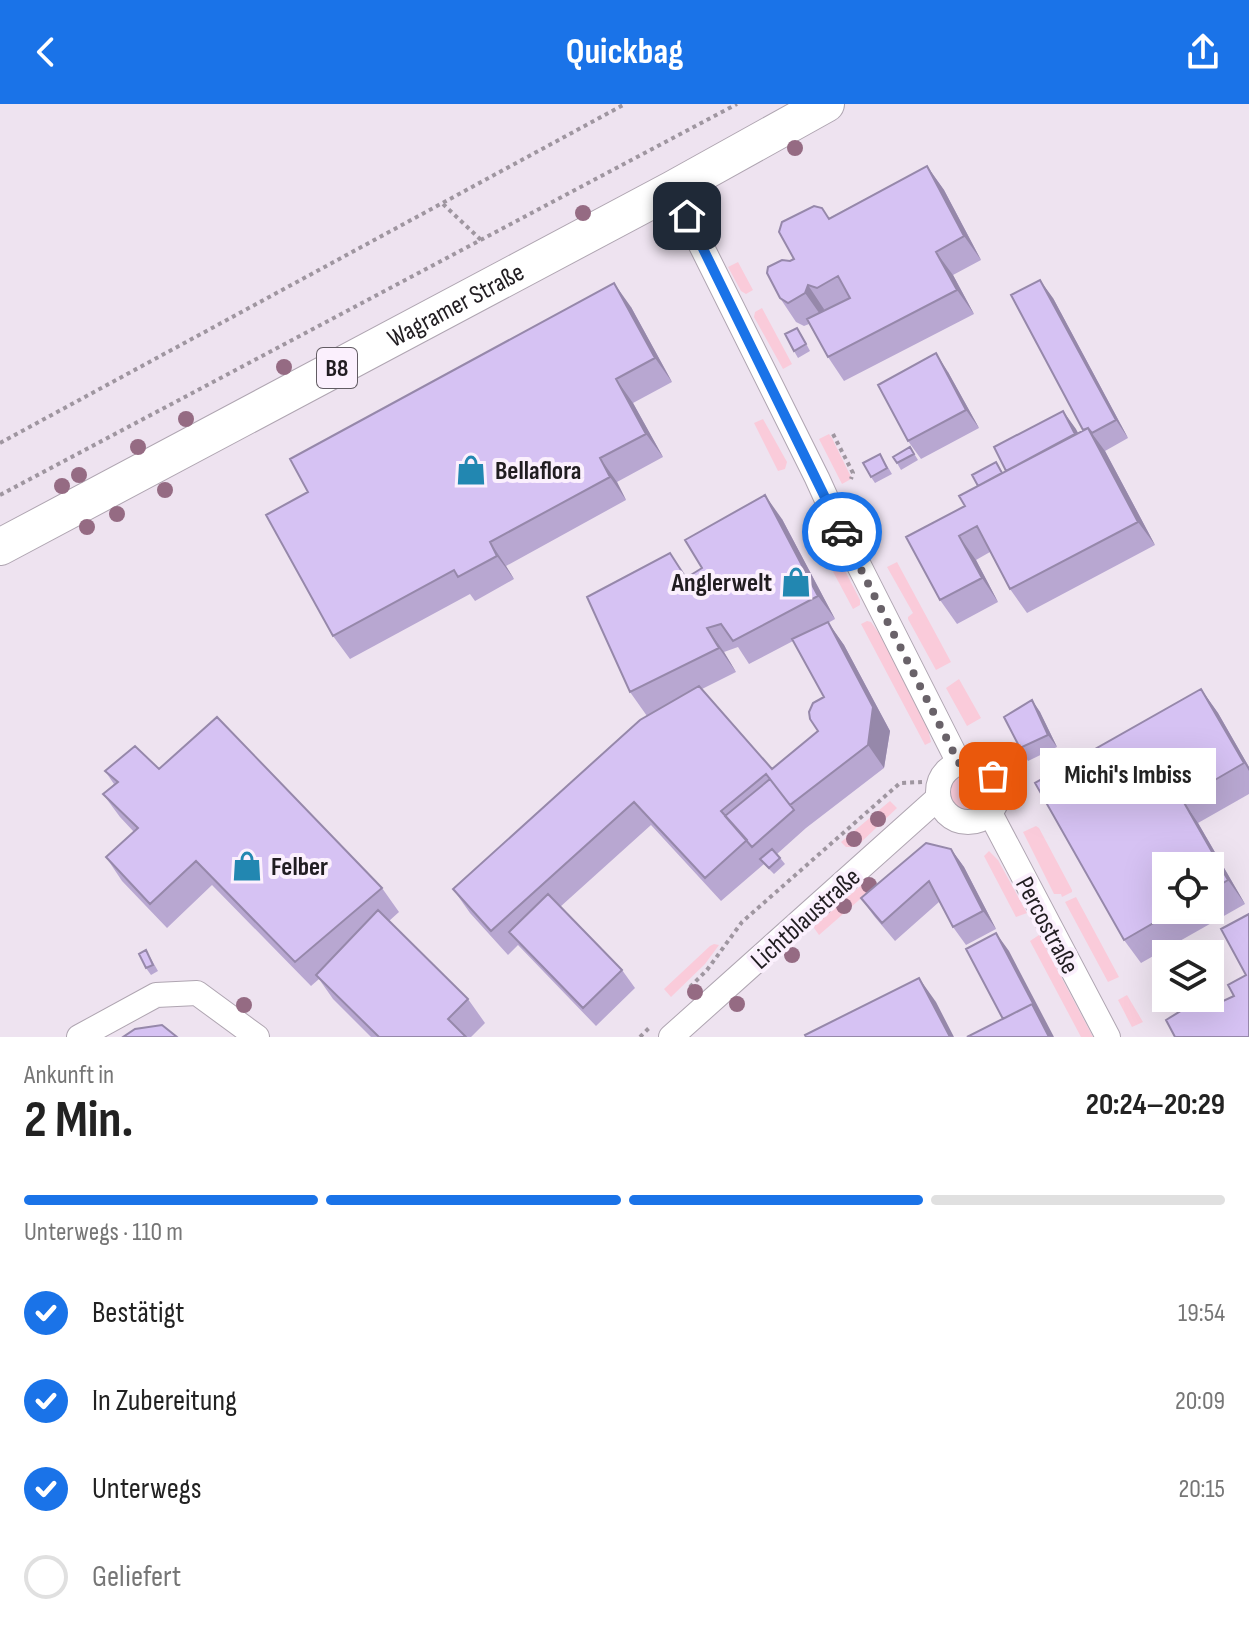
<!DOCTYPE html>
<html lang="de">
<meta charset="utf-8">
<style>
body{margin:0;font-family:"Sofia Sans Condensed",sans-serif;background:#f2f2f2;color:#222;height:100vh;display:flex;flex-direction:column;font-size:30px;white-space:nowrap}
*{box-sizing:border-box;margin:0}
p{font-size:26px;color:#767676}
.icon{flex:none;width:44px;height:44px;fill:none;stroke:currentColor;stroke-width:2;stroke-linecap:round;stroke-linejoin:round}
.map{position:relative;height:933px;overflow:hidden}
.details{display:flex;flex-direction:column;background:#fff;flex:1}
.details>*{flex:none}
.controls{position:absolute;left:1152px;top:748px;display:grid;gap:16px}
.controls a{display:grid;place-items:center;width:72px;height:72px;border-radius:0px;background:#fff;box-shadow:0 8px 32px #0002;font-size:40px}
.pin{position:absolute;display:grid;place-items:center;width:68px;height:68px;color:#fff;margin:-34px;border-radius:16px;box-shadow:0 4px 12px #0006}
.courier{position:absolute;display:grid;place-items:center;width:80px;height:80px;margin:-40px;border:6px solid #1a73e8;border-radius:50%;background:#fff;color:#222;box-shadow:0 2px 10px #0007}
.bubble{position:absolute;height:56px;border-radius:0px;background:#fff;box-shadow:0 8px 32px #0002;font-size:26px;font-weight:700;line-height:56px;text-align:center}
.head em{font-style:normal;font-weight:700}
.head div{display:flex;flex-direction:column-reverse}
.head{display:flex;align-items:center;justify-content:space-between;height:136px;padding:0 24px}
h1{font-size:52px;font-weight:700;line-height:60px}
.bar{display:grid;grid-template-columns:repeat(4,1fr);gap:12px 8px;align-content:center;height:96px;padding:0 24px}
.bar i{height:10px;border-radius:6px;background:#e0e0e0}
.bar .active{background:#1a73e8}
.bar p{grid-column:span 4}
ol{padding:0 24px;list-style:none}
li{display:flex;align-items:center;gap:24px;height:88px}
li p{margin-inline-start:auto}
li .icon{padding:8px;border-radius:50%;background:#1a73e8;color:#fff;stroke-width:4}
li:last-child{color:#767676}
li i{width:44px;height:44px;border:4px solid #e0e0e0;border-radius:50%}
header{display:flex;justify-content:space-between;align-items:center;height:104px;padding:0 24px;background:#1a73e8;color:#fff;font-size:36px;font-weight:700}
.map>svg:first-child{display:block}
</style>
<header><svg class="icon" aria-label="back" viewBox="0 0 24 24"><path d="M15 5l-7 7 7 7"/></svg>Quickbag<svg class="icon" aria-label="share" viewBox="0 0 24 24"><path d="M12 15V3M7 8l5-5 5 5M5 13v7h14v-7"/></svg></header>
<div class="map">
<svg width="1249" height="933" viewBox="0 0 1249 933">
<rect width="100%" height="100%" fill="#eee3f0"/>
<path fill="#facbda" d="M738 158 753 186 746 190 741 187 728 163Z
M762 204 792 260 783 265 754 213 755 208Z
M763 315 787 358 785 365 778 367 754 319Z
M829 330 832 334 851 373V375L842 380 819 335Z
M840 457 860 496V501L853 505 830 462Z
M897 458 951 558 936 566 908 515V513L913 509 887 463Z
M867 517 871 518 878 528 882 526 927 620 931 638 925 641 861 520Z
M959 575 981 614 967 622 946 584Z
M950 688a19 19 0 1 1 38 0a19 19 0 1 1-38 0Z
M890 697 897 704 856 743H846L841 738Z
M1036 722 1039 724 1072 786V788L1062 793 1061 790H1054L1023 728Z
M989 747 998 756 1027 809 1016 813 984 752Z
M869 775 874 778V783L819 831 814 824V820Z
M1076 793 1119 873 1108 878 1065 798Z
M1039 831 1093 933H1081L1030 837Z
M714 840 719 841 705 860 671 893 664 885 710 842Z
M1127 891 1143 918 1132 923 1118 896Z"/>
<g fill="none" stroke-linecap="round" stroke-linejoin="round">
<g stroke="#afa5b1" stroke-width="26">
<path id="street" d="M673 85 817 374 837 418 959 659
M938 688a30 30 0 1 1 60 0a30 30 0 1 1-60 0Z
M990 709 1108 933
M79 933 156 891 197 889 257 933
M671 933 938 694"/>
</g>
<g stroke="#afa5b1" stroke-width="38">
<g id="primary">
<path id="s1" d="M0 443 673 85 826 0"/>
</g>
</g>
<path stroke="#9f96a0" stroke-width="4" stroke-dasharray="4 4" stroke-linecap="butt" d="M443 100 481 136
M833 330 853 369 851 375
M0 339 625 0
M0 391 737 0
M805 427 811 425
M690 883 707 866 742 818 900 679 922 678
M640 933 650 923"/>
<use href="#street" stroke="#fff" stroke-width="24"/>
<use href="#primary" stroke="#fff" stroke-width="36"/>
</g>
<g fill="#956b83">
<circle cx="795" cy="44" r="8"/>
<circle cx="583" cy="109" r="8"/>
<circle cx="284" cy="263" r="8"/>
<circle cx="186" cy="315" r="8"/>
<circle cx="138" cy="343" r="8"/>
<circle cx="79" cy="371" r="8"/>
<circle cx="62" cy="382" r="8"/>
<circle cx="165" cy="386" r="8"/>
<circle cx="117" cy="410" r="8"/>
<circle cx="87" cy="423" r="8"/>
<circle cx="878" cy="715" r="8"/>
<circle cx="854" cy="735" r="8"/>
<circle cx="869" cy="781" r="8"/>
<circle cx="844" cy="802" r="8"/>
<circle cx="792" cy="851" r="8"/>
<circle cx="695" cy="888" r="8"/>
<circle cx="737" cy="900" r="8"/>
<circle cx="244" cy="901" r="8"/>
</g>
<path fill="#b8a7d1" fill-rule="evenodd" d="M927 62 944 86 981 156 953 171 974 210 844 277 828 253 809 220 804 222 796 218 780 194 790 157 794 155 829 114Z
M1053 194 1128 334 1105 347 1155 441 1027 509 1010 485 990 448 976 456 998 498 957 520 940 496 965 402 978 382 996 358 1003 369 1006 367 1063 307 1078 329 1083 326Z
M631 203 672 278 633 299 663 353 617 378 626 396 506 462 514 475 475 497 470 490 350 555 333 532 308 388Z
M801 230 810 247 798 254 794 247Z
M948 268 979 324 921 355 908 337Z
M910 343 918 356 901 366 897 359Z
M880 350 892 370 875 379 871 373Z
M782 415 835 515 828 519 844 541 890 627 884 664 806 724 777 750 785 760 774 770 764 760 721 797 651 721 560 803 622 866 635 884 596 922 518 841 508 851 470 809 453 785 647 612 630 588 686 474ZM793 537 824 593 818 627 772 665 702 585 736 568 724 548 738 543 749 560Z
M1201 585 1218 609 1249 663V690L1198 719 1245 800 1141 859 1124 836ZM1210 762V806H1166Z
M1032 596 1040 608 1057 643 1028 657 1020 644Z
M159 665 382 784 399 808 389 817 468 895 485 919 471 933H371L333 895 319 875 311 882 212 781 167 824 122 777 106 753 134 728 120 713 103 690 114 680 105 667Z
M951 745 964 763 996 825 966 841 953 823 939 798 895 837 874 812 861 794Z
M150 853 158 867 151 871 146 864Z"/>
<path fill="#9688aa" d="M927 62 944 86 981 156 964 132Z
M936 148 953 171 974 210 957 186Z
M1040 176 1053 194 1128 334 1116 316Z
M614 179 631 203 672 278 655 254Z
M808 181 824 205 822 213 805 189Z
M936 249 948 268 979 324 966 306Z
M616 275 633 299 663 353 646 330Z
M1063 307 1076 325 1091 355 1079 336Z
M1088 324 1105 347 1155 441 1138 418Z
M600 354 617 378 626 396 610 373Z
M765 391 782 415 835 515 818 492Z
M959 432 976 456 998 498 982 474Z
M490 438 506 462 514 475 497 452Z
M828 518 844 541 890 627 884 664 868 641Z
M707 524 724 548 736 568 719 544Z
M1201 585 1218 609 1249 663V667Z
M1032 596 1040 608 1057 643 1048 631Z
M1182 695 1198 719 1245 800 1228 776Z
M951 745 964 763 996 825 983 807Z
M996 829 1009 847 1054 933H1049Z
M919 874 936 898 954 933H950Z"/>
<path fill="#d6c2f3" stroke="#9688aa" stroke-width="2" d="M927 62 964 132 936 148 957 186 828 253 807 215 850 194 838 172 817 184 808 181 805 189 788 199 780 194 767 169 768 163 782 156 790 157 794 155 779 128 782 118 814 102 822 104 829 115Z
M1040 176 1116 316 1092 329 1088 324 1083 326 1011 191Z
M614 179 655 254 616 275 646 330 600 354 610 373 490 438 497 452 458 473 454 466 333 532 266 411 308 388 290 355Z
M797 224 806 240 794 247 785 230Z
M936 249 966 306 908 337 878 281Z
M1063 307 1075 330 1006 367 994 343Z
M1088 324 1138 418 1010 485 977 422 959 432 982 474 940 496 906 433 965 402 959 392Z
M910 343 914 350 897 359 893 353Z
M880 350 887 364 871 373 863 359Z
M996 358 1002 369 978 382 972 371Z
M765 391 818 492 733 537 721 520 707 524 719 544 630 588 587 493 670 449 686 474 702 464 685 436Z
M828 518 873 603 868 641 790 701 766 670 721 707 747 736 705 774 634 698 491 827 453 785 640 616 699 582 772 665 818 627 810 615 809 608 813 599 824 593 792 535Z
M1201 585 1244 659 1182 695 1228 776 1210 787V762H1166V806H1176L1124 836 1035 679Z
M1032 596 1048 631 1020 644 1004 613Z
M217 613 382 784 295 858 196 757 150 800 106 753 138 724 103 690 118 678 105 667 135 642 159 665Z
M770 675 794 706 752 743 725 712Z
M926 739 951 745 983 807 953 823 929 777 882 819 861 794Z
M772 745 780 754 769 764 760 755Z
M548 790 622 866 583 904 509 828Z
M378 806 468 895 448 915 466 933H379L316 871Z
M1249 810V933H1175L1166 916 1202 894 1208 904 1234 892 1228 881 1246 871 1221 825Z
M996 829 1036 905 1032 900 1003 915 966 845Z
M146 846 153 861 146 864 139 850Z
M919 874 950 933H806L805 931Z
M1032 900 1049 933H967Z
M162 921 177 933H123L135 925Z"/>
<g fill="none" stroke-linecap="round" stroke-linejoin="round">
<path stroke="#696269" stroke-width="8" stroke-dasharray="0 14.4" d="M842 428 959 659C976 659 981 659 993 672"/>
<path stroke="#1a73e8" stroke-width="10" d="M687 112 842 428"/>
</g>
<defs>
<g id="shop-bare" transform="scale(2.4)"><path d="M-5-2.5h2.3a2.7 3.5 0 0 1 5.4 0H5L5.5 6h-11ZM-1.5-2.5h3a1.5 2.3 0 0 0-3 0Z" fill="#2287b1" stroke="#fbf0fd" stroke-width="2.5" paint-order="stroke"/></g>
</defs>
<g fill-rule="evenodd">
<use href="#shop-bare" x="471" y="366"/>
<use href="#shop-bare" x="796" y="478"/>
<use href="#shop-bare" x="247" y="762"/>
</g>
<g text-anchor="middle" stroke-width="8" stroke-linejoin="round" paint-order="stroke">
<rect fill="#fbf0fd" stroke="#625c63" stroke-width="2" x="317" y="244" width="40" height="40" rx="6"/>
<g font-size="24" font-weight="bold" fill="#211d21">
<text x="337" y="272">B8</text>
</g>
<g font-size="26" fill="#211d21" stroke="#fbf0fd">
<text dy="9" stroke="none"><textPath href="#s1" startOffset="516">Wagramer Straße</textPath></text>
<text transform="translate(805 814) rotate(-42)" y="9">Lichtblaustraße</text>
<text transform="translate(1048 821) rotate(62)" y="9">Percostraße</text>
</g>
<g font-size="26" font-weight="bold" fill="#211d21" stroke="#fbf0fd" text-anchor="start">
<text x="495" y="375">Bellaflora</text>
<text x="772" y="487" text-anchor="end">Anglerwelt</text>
<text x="271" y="771">Felber</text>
</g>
</g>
</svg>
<div class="controls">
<a><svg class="icon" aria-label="locate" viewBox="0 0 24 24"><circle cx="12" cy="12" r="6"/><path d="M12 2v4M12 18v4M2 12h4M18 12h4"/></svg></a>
<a><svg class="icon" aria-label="layers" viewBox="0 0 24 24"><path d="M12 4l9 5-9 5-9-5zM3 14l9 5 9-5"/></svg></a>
</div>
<div class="pin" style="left:993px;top:672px;background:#ea580c"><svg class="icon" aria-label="bag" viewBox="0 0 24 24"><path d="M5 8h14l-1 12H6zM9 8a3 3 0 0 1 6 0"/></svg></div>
<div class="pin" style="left:687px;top:112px;background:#1f2937"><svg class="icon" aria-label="home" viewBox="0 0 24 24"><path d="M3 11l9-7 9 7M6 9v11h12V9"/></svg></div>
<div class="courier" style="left:842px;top:428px"><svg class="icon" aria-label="car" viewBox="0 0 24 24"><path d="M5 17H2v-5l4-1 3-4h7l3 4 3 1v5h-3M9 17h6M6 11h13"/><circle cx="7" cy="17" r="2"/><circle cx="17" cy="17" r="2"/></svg></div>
<div class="bubble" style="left:1040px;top:644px;width:176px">Michi's Imbiss</div>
</div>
<section class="details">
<div class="head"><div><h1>2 Min.</h1><p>Ankunft in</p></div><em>20:24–20:29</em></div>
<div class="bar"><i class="active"></i><i class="active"></i><i class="active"></i><i></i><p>Unterwegs · 110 m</p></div>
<ol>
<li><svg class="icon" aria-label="check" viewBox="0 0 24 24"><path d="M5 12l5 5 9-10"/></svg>Bestätigt<p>19:54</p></li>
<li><svg class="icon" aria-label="check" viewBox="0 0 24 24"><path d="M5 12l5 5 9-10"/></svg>In Zubereitung<p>20:09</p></li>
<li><svg class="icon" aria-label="check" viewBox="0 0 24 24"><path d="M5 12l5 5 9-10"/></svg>Unterwegs<p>20:15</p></li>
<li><i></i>Geliefert</li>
</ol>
</section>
